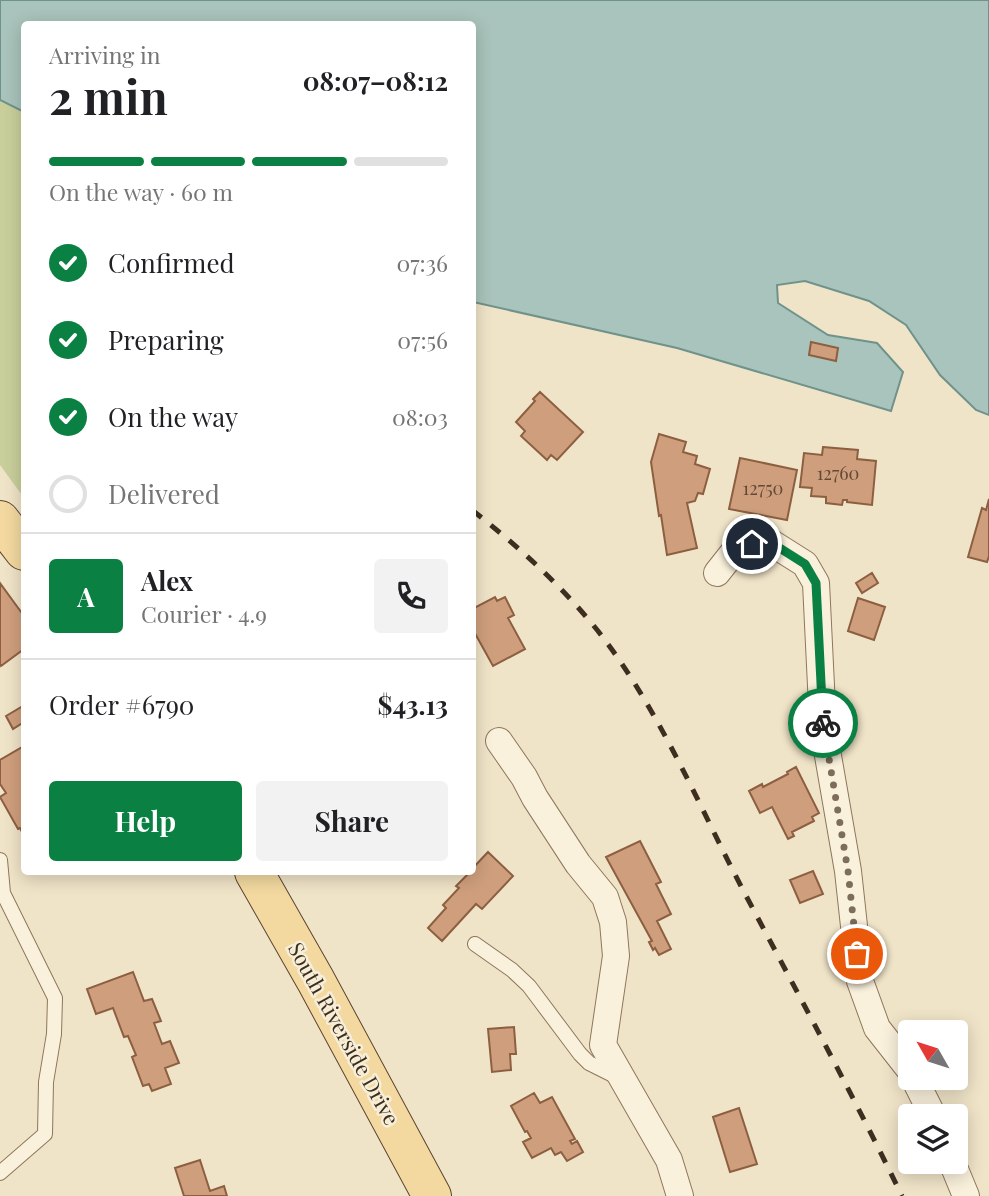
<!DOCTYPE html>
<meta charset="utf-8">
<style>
body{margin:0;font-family:"Playfair Display",serif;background:#f2f2f2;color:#202124;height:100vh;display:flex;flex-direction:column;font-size:26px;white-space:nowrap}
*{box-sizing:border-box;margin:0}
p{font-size:23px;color:#757577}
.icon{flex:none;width:38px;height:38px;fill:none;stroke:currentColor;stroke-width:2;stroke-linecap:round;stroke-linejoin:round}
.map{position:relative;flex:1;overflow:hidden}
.details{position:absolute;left:21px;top:21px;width:455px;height:854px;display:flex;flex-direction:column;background:#fff;border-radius:7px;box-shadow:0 4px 18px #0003}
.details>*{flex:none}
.needle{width:46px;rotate:309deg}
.fabs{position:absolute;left:898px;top:1020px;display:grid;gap:14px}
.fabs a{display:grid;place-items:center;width:70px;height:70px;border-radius:7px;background:#fff;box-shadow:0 4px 18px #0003;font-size:35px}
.pin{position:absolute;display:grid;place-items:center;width:60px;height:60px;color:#fff;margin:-30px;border:4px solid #fff;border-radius:50%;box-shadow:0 2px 7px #0007}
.courier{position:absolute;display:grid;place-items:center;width:70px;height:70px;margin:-35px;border:5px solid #0b8043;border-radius:50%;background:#fff;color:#222;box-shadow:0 2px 9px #0007}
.head em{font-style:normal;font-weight:700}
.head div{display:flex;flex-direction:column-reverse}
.head{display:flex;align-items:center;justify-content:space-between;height:119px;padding:0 28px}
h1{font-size:46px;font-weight:700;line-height:52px}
.bar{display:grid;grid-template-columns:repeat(4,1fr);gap:10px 7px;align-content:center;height:84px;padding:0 28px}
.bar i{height:9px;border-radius:5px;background:#e0e0e0}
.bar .on{background:#0b8043}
.bar p{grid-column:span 4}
.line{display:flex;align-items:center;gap:18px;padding:0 28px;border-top:2px solid #e0e0e0}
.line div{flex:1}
.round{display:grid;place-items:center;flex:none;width:74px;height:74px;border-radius:7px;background:#f2f2f2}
ol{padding:0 28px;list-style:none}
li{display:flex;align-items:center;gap:21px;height:77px}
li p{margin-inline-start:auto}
li .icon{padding:7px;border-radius:50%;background:#0b8043;color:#fff;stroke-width:4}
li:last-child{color:#757577}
li i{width:38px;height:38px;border:4px solid #e0e0e0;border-radius:50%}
.button{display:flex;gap:14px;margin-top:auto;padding:14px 28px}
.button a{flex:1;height:80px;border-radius:7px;background:#0b8043;color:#fff;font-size:28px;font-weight:700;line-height:80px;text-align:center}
.button a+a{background:#f2f2f2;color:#202124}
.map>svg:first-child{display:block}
</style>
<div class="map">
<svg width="989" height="1196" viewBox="0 0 989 1196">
<rect width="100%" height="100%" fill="#f0e4c8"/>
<path fill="#c9cf9b" d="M0 100 24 112V498L0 465Z"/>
<path fill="#a9c4bc" stroke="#6f938a" stroke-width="2" d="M0 0H989V415L976 410 940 375 906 325 869 301 805 281 777 285 778 303 828 335 877 343 903 372 891 411 677 348 473 302 472 24H24V112L0 100Z"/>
<path fill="#cf9f7d" stroke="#8d5f41" stroke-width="2" d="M811 342 838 348 836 361 809 355Z
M540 392 583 432 557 460 551 455 547 460 521 436 525 431 516 422 535 401 533 399Z
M659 434 686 442 683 452 697 456 695 464 710 469 703 494 698 493 695 501 687 503 697 548 667 555 661 515 659 516 651 462Z
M823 447 858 450 857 459 876 461 872 505 847 502V500H843L842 505 826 503V497L811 496 812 488 800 487 804 453 822 455Z
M740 458 797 470 787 520 729 509Z
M989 499V556L987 562 968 557 982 508 986 510Z
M872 573 878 583 862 593 856 583Z
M0 583 24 616V649L1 666 0 664Z
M495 597 497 601 505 597 514 615 508 618 525 649 493 666 472 628V609Z
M858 598 885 607 874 640 848 631Z
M23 706 24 709V722L13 729 6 716Z
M24 746V836L20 828 18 829 0 797 6 793 0 784V760Z
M796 767 819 813 812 817 814 821 792 832 794 836 788 839 772 807 760 813 749 791 762 784 763 787 788 774 787 772Z
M640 841 661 882 656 884 671 914 657 921 671 949 659 955 655 948 653 950 649 942 652 941 606 857Z
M488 852 513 876 482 909 476 904 442 941 428 928 446 908 443 905 459 888 456 886 470 872H472V869Z
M813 871 823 894 800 903 790 880Z
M133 972 144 1001 152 999 161 1021 154 1023 162 1044 170 1041 179 1063 165 1068 171 1084 152 1091 149 1084 143 1086 132 1057 136 1055 128 1036 124 1037 113 1008 96 1014 87 989Z
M514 1027 516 1054H510L511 1070 492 1072 488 1029Z
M534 1093 540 1103 552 1097 575 1139 570 1141 572 1144 577 1141 583 1152 567 1161 561 1152 555 1155 551 1148 532 1158 523 1142 531 1138 527 1131 525 1132 511 1106Z
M739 1108 757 1164 730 1172 713 1117Z
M200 1160 210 1191 224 1186 227 1196H184L175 1168Z"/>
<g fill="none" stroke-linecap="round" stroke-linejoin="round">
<g stroke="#8d765c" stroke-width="16">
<path id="service" d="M0 860 3 893 55 998 54 1034 46 1082 45 1134 0 1173
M475 944 512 970 529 986 580 1054 589 1063 619 1078"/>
</g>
<g stroke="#8d765c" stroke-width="28">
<path id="minor" d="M717 573 736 549 767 540 805 564 816 583 823 727 848 871 860 981 877 1028 910 1070
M499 741 524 777 535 798 578 864 605 897 613 922 616 956 603 1045 669 1160 680 1196
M914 1078 933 1116
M952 1162 966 1196"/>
</g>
<g stroke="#5b4430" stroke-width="40">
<path id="primary" d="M0 520 24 551
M254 872 316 981 432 1196"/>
</g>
<use href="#service" stroke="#faf1dc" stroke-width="14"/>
<use href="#minor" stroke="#faf1dc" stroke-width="26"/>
<use href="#primary" stroke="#f3d9a0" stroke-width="38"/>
<path stroke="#3d2e20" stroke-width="5" stroke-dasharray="12 12" stroke-linecap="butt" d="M472 510C519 547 561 585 598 631 659 709 697 802 743 890 797 992 852 1093 902 1196"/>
</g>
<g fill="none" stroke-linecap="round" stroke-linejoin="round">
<path stroke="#7c6e5b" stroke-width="7" stroke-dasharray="0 12.6" d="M823 723 848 871 857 954"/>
<path stroke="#0b8043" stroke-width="9" d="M752 544 767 540 805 564 816 583 823 723"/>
</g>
<g text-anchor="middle" stroke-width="5" stroke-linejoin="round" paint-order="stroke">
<g font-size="18" fill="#624a37">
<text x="838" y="480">12760</text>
<text x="763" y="495">12750</text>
</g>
<g font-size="21" fill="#3d2e20" stroke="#f7eed8">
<text transform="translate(343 1034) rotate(61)" y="7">South Riverside Drive</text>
</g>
</g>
</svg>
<div class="fabs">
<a><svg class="needle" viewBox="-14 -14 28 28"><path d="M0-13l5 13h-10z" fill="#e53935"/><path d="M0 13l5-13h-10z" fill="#757577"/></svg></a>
<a><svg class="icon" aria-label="layers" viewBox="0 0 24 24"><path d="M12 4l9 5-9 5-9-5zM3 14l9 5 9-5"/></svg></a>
</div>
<div class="pin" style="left:857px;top:954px;background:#ea580c"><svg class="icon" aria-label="bag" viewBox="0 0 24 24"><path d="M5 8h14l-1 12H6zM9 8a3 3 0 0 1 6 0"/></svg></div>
<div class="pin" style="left:752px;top:544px;background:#1f2937"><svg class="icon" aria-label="home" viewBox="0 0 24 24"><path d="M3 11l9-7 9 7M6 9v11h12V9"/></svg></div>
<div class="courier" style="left:823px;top:723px"><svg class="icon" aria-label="bike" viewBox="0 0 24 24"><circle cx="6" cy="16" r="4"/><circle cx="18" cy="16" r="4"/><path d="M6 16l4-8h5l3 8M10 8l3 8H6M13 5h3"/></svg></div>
<section class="details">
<div class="head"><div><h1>2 min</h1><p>Arriving in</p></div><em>08:07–08:12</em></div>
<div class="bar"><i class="on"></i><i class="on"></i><i class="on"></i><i></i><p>On the way · 60 m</p></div>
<ol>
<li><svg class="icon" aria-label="check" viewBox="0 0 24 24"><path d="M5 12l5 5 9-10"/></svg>Confirmed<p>07:36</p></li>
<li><svg class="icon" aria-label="check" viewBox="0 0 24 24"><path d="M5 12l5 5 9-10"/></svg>Preparing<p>07:56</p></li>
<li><svg class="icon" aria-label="check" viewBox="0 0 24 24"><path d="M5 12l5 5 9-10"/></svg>On the way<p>08:03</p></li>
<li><i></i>Delivered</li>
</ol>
<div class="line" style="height:126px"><b class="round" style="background:#0b8043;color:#fff">A</b><div><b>Alex</b><p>Courier · 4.9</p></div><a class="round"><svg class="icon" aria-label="phone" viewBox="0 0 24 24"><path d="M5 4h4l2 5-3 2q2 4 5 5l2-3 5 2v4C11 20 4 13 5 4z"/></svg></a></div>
<div class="line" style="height:91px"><div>Order #6790</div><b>$43.13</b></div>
<div class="button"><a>Help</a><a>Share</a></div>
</section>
</div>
